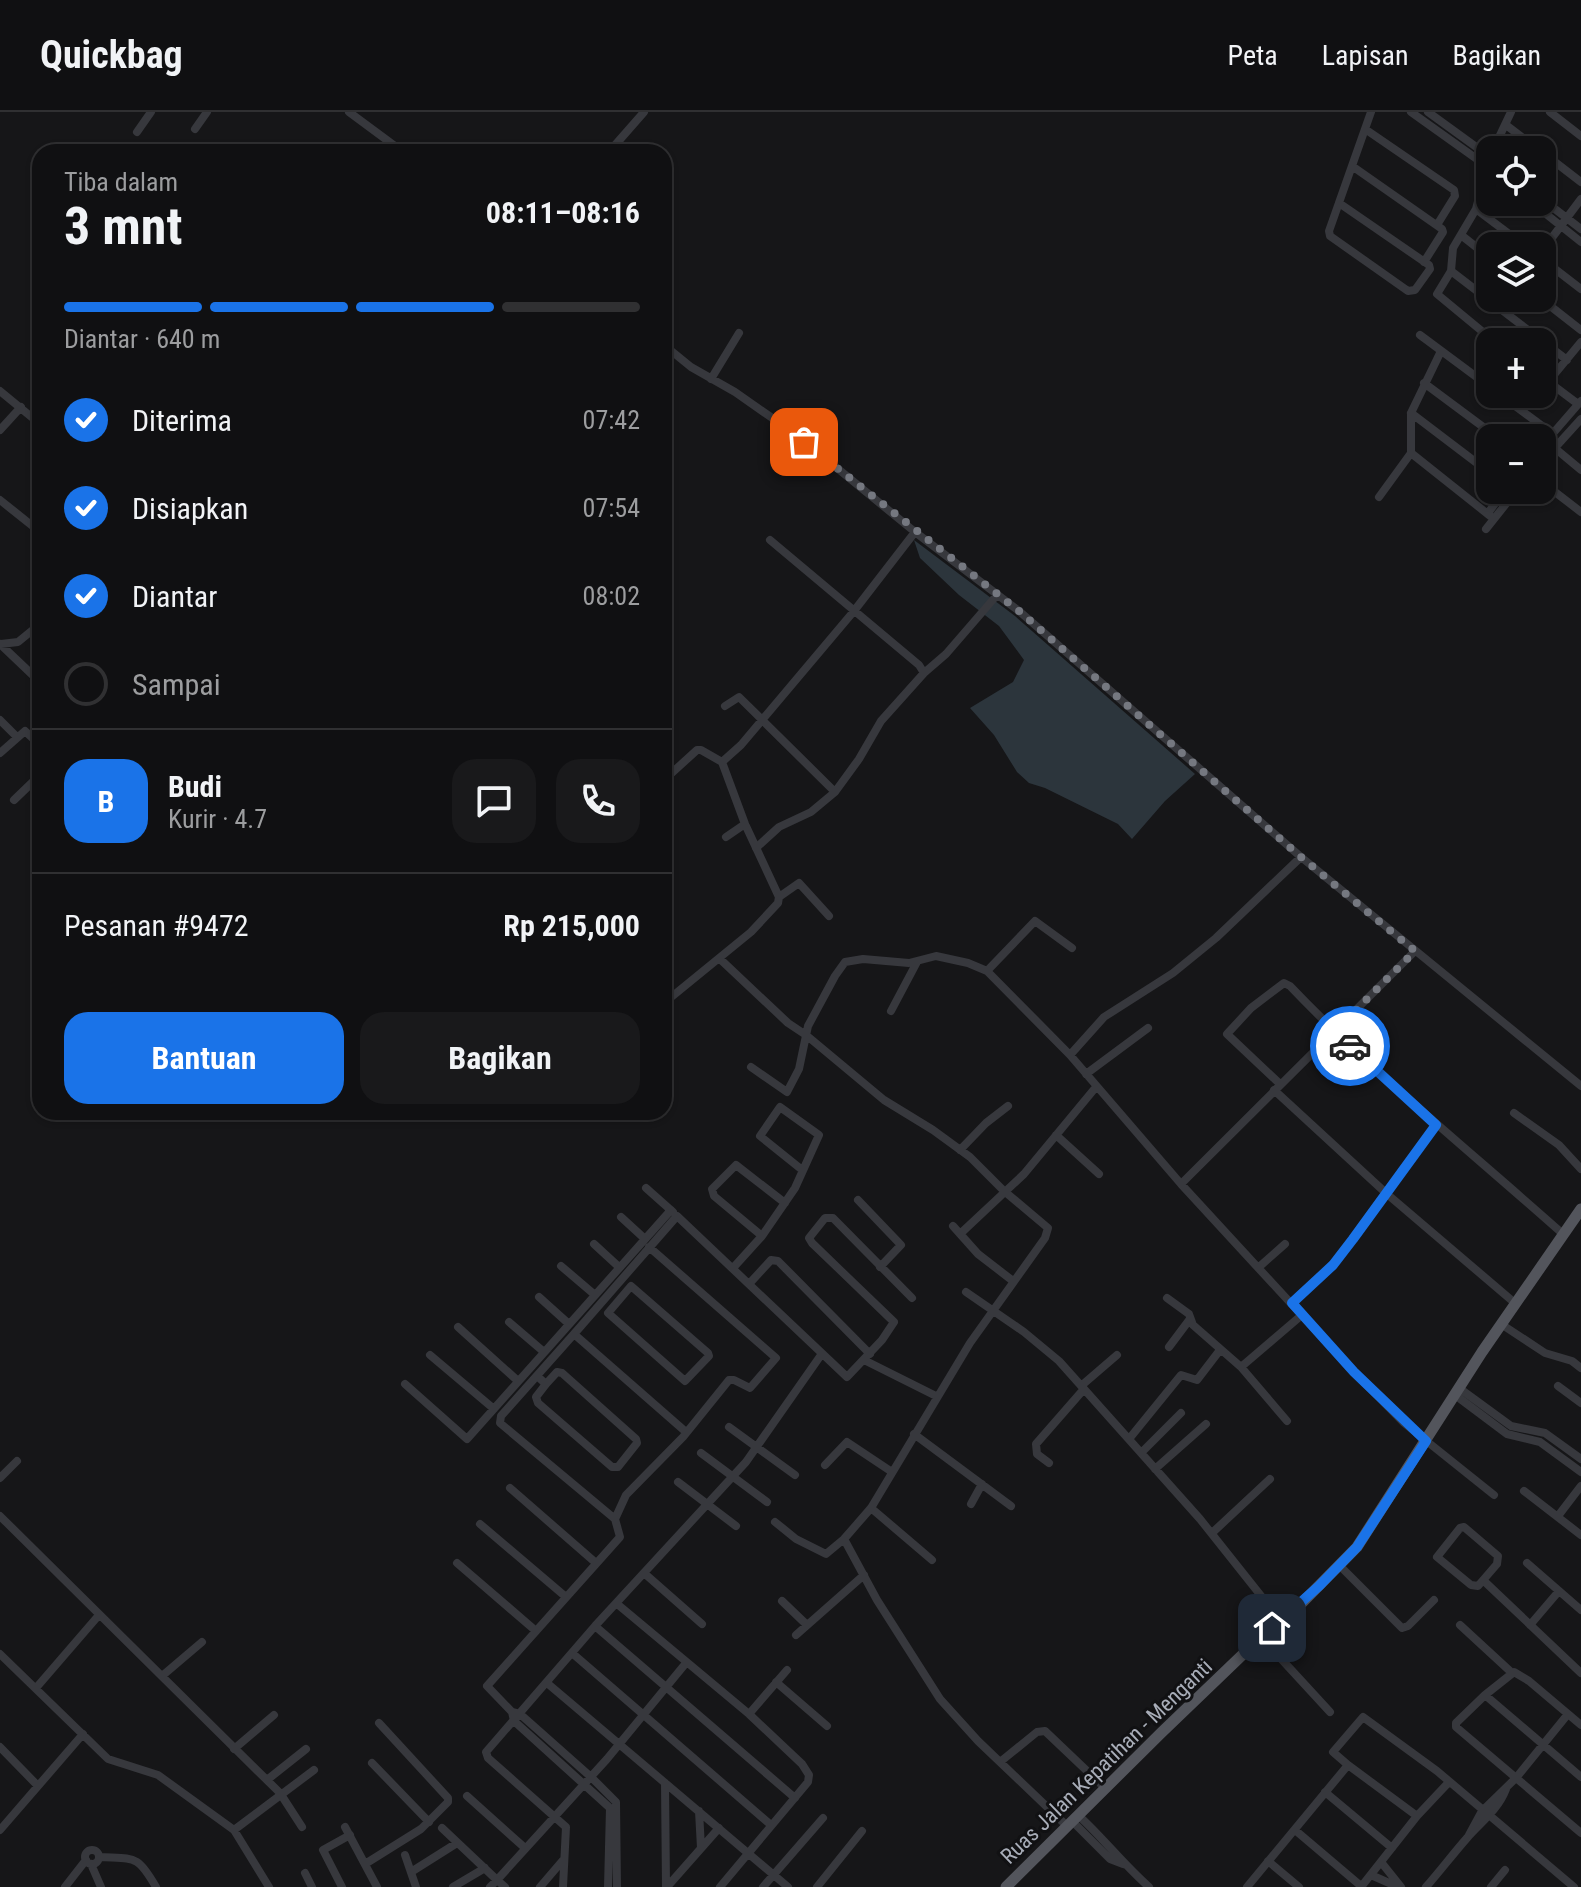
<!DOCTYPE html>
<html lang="id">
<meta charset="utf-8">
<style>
body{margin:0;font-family:"Roboto Condensed",sans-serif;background:#19191b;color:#f1f3f6;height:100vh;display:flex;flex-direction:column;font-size:30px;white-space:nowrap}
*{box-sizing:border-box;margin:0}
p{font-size:26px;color:#9c9d9f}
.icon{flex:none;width:44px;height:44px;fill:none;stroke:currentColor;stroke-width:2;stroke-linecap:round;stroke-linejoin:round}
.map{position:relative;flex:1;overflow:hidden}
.side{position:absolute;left:32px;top:32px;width:640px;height:976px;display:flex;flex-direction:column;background:#101012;border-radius:24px;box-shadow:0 2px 6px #0004,0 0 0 2px #303032}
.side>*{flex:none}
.fabs{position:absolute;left:1476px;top:24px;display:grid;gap:16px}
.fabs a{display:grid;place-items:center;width:80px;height:80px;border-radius:16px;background:#101012;box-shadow:0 2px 6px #0004,0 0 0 2px #303032;font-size:40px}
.pin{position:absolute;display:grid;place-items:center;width:68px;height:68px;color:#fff;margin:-34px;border-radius:16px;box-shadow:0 4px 12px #0006}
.courier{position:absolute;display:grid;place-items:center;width:80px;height:80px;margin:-40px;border:6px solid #1a73e8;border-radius:50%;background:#fff;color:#222;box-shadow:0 2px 10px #0007}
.headline em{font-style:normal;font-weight:700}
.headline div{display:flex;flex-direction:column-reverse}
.headline{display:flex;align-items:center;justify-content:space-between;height:136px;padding:0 32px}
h1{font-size:52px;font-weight:700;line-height:60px}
.bar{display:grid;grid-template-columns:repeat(4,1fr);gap:12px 8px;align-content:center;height:96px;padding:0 32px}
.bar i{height:10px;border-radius:6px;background:#303032}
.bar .selected{background:#1a73e8}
.bar p{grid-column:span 4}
.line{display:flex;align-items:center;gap:20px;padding:0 32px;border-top:2px solid #303032}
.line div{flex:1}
.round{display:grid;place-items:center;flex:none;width:84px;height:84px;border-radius:24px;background:#19191b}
ol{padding:0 32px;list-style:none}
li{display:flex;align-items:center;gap:24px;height:88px}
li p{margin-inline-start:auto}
li .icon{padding:8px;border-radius:50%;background:#1a73e8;color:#fff;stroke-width:4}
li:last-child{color:#9c9d9f}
li i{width:44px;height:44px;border:4px solid #303032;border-radius:50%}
.primary-button{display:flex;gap:16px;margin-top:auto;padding:16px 32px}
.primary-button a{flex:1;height:92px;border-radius:24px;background:#1a73e8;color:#fff;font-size:32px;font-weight:700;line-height:92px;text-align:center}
.primary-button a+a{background:#19191b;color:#f1f3f6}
header{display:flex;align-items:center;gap:48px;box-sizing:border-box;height:112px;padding:0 40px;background:#101012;border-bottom:2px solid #303032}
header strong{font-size:38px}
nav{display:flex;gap:44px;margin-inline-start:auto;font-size:28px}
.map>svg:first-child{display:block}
</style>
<header>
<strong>Quickbag</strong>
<nav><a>Peta</a><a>Lapisan</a><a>Bagikan</a></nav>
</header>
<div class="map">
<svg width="1581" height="1775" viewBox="0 0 1581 1775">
<rect width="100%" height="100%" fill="#161618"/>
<path fill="#2c353c" d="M914 428 1015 504 1195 662 1165 689 1132 727 1118 712 1045 676 1029 671 1017 660 994 623 970 596 1013 570 1024 548 999 514 959 483 920 446Z"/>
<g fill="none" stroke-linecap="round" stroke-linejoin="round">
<path stroke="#37383d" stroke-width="8" d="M349 0 403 40
M1411 0 1488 55
M1428 0 1490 45
M1550 0 1581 24
M1506 13 1539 38
M195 17 207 0
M1365 17 1454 78 1455 84 1437 113
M137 20 151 0
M1493 38 1511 0
M609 40 644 0
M1542 40 1581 70
M1490 44 1476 97 1453 136 1451 159 1437 182 1495 230
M1352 54 1442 117 1443 120 1424 150
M1542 87 1581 117
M1531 90 1581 130
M1339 91 1429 153 1430 157 1415 178 1408 179 1330 124 1329 119 1371 0
M1476 97 1525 134
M1461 123 1490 146
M1542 139 1581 87
M1542 147 1581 177
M1451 159 1567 248
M1540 186 1581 218
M1420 223 1490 275
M664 233 691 255 735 280 798 324 915 420 1019 499 1301 745 1581 974
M1542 265 1578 292
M711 267 739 221
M1548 270 1581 230
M1424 271 1498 326
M0 279 40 312
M1499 282 1553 322
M1411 301 1490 361
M0 318 21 295
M1551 333 1581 358
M1542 334 1581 289
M1411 341 1494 407
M1542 350 1581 307
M1542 370 1581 400
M1379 385 1411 341V301L1441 239
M0 388 40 420
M1488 401 1505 378
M1486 417 1517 378
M0 532 40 570
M1 532 18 530 40 512
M924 561 946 542 997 483
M725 594 739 585 835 680
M0 608 17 625
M0 641 25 619 40 633
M664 668 697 638H701L722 650
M14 688 40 663
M35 694 40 690
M726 725 745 712
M756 736 779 715 811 700 835 680 859 647 881 609 924 561 919 553 770 428
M779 785 799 771 829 804
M720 847 788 911 806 923 884 988 933 1018 970 1045 1004 1079 1048 1116 1045 1126 970 1231 871 1396 844 1427 826 1442 796 1427 775 1410
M987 859 1035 809 1072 836
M664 891 751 820 778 791 779 785 745 712 722 650 741 633 854 499 915 420
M891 899 917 850
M1070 943 1104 905 1173 861 1216 826 1301 745
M751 955 787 980 799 957 808 914 835 864 845 850 863 847 909 851 936 844 968 851 987 859 1070 943 1181 1072 1354 1260 1404 1311 1494 1383
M1086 962 1148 916
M1280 972 1227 922 1251 896 1284 871 1290 874C1375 963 1471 1040 1563 1122
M1274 978 1387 1082 1516 1192
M1514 1001 1559 1033 1581 1057
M1056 1023 1099 1062
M960 1038 986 1011 1008 994
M1181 1072 1415 839
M646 1076 673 1100
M858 1088 901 1133 880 1155
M621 1105 645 1127
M953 1114 978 1142 1013 1169
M960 1122 1024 1062 1096 975
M762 1124 795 1076 819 1023 780 995 760 1024 801 1057
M594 1132 619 1155
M561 1154 595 1183
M1259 1155 1285 1132
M733 1156 762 1124 714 1084 712 1077 736 1053 785 1091
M749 1172 771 1148 778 1149 870 1242
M631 1174 708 1241 709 1244 685 1269 608 1201Z
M966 1180 1024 1220 1059 1249 1200 1407 1281 1509
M539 1185 569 1212
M1167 1186 1189 1202 1193 1213 1241 1255 1287 1309
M1292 1191 1333 1153 1353 1127 1436 1013
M509 1210 544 1240
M1501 1212 1545 1241 1572 1249 1581 1256
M458 1215 518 1269
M574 1222 501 1304 500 1311 615 1407
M1169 1235 1190 1207
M430 1243 494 1297
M864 1248 936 1284
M1241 1255 1303 1202
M537 1264 546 1272 557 1260 562 1261 636 1327 637 1331 618 1355H612L538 1291 536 1285 546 1272
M405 1272 467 1327 671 1098
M1081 1274 1117 1243
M1558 1274 1581 1291
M1459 1276 1511 1314 1545 1321 1581 1347
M1455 1283 1507 1322 1540 1330 1581 1360
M729 1315 795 1363
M686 1320 574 1222 677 1104 847 1265 882 1228 894 1210 812 1131 809 1126 825 1106H833L912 1186
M914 1322 1011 1394
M1129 1327 1181 1263 1197 1268 1220 1238
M701 1341 767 1390
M1141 1341 1181 1301
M1049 1351 1037 1342 1036 1332 1084 1277
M825 1353 847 1330 892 1360
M1155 1357 1206 1312
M0 1366 17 1349
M678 1370 736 1414
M510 1376 596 1451
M1524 1379 1581 1423
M971 1392 982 1372
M871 1396 932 1448
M0 1404 280 1681 302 1715
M1558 1404 1581 1374
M480 1412 566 1485
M1464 1415 1498 1444 1497 1452 1478 1474 1471 1473 1437 1445 1460 1416Z
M1212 1421 1270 1367
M844 1427 877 1488 940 1587 978 1629 1067 1714
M457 1451 536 1519
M1527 1451 1581 1498
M1339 1453 1402 1516 1408 1514 1434 1488
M644 1461 702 1512
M1484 1469 1581 1561
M782 1489 807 1513
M616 1491 749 1602 802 1652 809 1663 808 1670 720 1775
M1460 1513 1511 1560
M1530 1513 1559 1479
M595 1514 795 1686
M796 1523 864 1463
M1261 1525 1330 1600
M572 1541 771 1713
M0 1542 108 1647 158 1663 234 1718 269 1775
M162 1564 202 1530
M776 1570 827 1614
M547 1571 788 1775
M36 1576 99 1503
M1485 1583 1456 1611V1615L1581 1721
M512 1600 487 1574 620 1425 615 1407 626 1383 683 1325 729 1268H734L750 1276 776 1246 649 1135
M749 1602 787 1558
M1581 1613 1529 1569 1514 1560 1485 1583 1581 1665
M0 1635 38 1674
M234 1637 274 1603
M1000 1650 1037 1620 1045 1619 1106 1677
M372 1651 429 1710
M1348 1653 1417 1704
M267 1668 306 1637
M665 1671 666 1775
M1325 1680 1392 1736
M467 1684 525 1736
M699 1699 701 1736
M1079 1704C1104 1727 1124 1753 1149 1775
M1073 1710 1110 1747 1123 1752
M345 1715 377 1775
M442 1716 497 1768 607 1647 686 1551
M0 1718 83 1622
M234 1718 314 1658
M1295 1718 1361 1774
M1469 1723 1482 1699 1516 1666 1568 1602
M85 1745a7 7 0 1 1 14 0a7 7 0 1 1-14 0Z
M405 1743 416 1775
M99 1745C135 1747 137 1742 156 1775
M1268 1749 1299 1775
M1381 1750 1401 1775
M91 1752 101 1775
M365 1752 421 1717 448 1690V1686L379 1611
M411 1760 457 1731
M305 1761 312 1775
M1371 1763 1398 1775
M65 1775 86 1748
M342 1775 323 1738 350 1723
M453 1775 485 1756
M490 1775 497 1768 505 1775
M540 1775 564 1747
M563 1775 566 1715 488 1646 486 1640 595 1514 746 1350 821 1243
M608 1775 610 1696 514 1609 512 1600 520 1602 591 1665 616 1690 617 1775
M667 1775 719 1716
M763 1775 823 1706
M817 1775 862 1719
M1247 1775 1348 1653 1333 1640 1363 1605 1437 1659 1574 1775
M1361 1775 1417 1704 1449 1670
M1426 1775C1440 1759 1453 1742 1467 1726 1481 1710 1498 1698 1506 1677
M1491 1775 1505 1758"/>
<path stroke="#53555c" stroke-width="11" d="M1006 1775 1161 1621 1261 1525 1296 1497 1357 1435 1482 1240 1581 1097"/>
</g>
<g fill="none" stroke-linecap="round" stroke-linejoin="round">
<path stroke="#757880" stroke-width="8" stroke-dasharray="0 14.4" d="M804 330 1019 499 1301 745 1415 839 1334 920 1350 934"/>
<path stroke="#1a73e8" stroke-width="10" d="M1272 1516 1319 1474 1357 1435 1426 1329 1354 1260 1292 1191 1333 1153 1353 1127 1436 1013 1350 934"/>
</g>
<g text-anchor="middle" stroke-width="6" stroke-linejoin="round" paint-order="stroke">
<g font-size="22" fill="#a8adb8" stroke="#111113">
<text transform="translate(1106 1649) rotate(-44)" y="8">Ruas Jalan Kepatihan - Menganti</text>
</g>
</g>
</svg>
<div class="fabs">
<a><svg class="icon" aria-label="locate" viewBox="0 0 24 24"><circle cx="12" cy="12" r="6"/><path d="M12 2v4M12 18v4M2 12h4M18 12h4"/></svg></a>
<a><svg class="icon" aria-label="layers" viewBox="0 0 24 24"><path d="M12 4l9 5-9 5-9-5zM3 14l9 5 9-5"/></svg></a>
<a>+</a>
<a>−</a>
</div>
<div class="pin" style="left:804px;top:330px;background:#ea580c"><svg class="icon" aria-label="bag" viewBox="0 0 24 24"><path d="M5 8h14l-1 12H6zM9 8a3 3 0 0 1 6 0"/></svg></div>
<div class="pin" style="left:1272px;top:1516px;background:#1f2937"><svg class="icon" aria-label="home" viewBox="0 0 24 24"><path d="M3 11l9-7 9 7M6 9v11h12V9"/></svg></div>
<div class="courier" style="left:1350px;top:934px"><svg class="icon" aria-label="car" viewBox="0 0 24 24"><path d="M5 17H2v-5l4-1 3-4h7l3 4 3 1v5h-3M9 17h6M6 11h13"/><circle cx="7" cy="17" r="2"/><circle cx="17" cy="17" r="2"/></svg></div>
<section class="side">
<div class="headline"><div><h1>3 mnt</h1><p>Tiba dalam</p></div><em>08:11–08:16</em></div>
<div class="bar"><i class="selected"></i><i class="selected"></i><i class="selected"></i><i></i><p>Diantar · 640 m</p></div>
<ol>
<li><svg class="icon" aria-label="check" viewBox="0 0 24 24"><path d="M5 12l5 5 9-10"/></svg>Diterima<p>07:42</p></li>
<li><svg class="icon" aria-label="check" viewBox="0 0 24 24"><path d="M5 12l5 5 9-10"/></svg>Disiapkan<p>07:54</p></li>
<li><svg class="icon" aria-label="check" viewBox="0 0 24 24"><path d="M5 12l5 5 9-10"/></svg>Diantar<p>08:02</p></li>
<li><i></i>Sampai</li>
</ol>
<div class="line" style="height:144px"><b class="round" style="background:#1a73e8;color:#fff">B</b><div><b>Budi</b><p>Kurir · 4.7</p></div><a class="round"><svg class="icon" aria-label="chat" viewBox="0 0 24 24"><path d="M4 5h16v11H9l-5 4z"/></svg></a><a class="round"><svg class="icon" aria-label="phone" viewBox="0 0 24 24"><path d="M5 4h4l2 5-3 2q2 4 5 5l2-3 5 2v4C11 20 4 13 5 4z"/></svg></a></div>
<div class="line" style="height:104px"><div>Pesanan #9472</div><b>Rp 215,000</b></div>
<div class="primary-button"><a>Bantuan</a><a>Bagikan</a></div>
</section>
</div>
